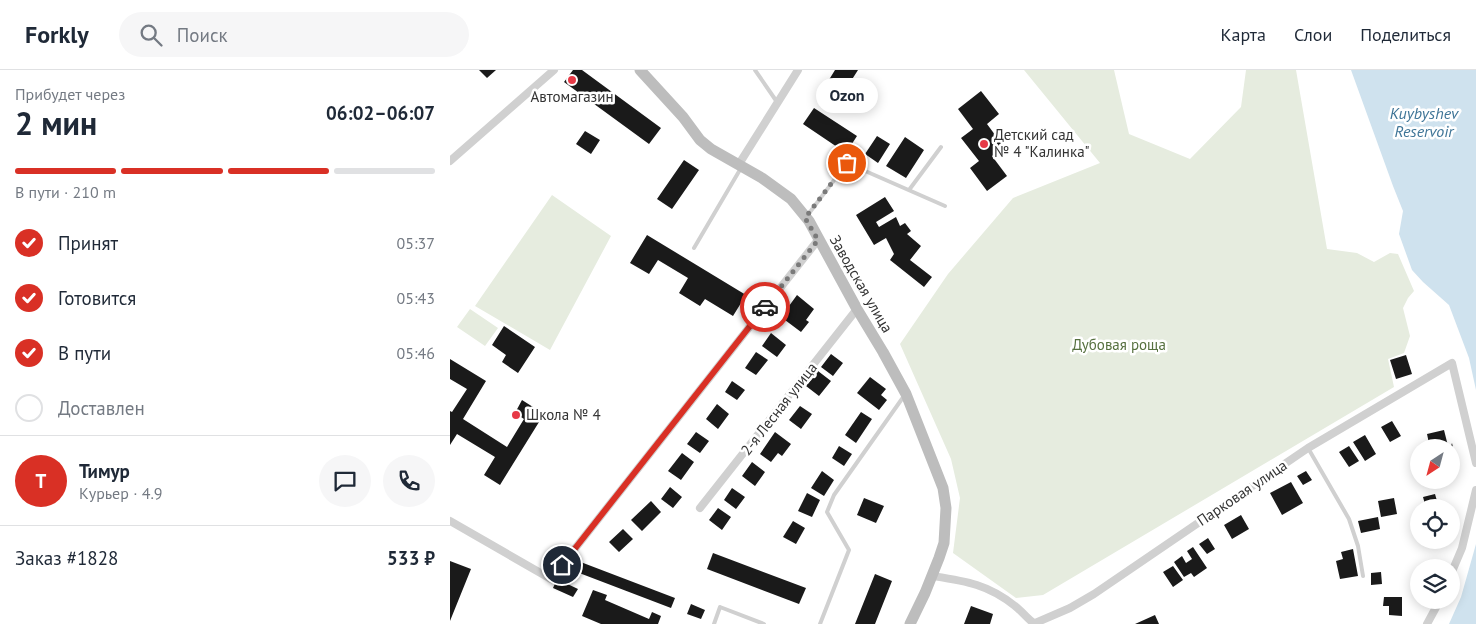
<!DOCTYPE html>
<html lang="ru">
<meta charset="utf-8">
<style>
body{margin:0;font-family:"PT Sans",sans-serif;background:#f6f6f7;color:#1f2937;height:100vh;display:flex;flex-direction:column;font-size:19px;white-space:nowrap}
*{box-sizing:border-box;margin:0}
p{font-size:16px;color:#747a83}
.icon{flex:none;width:28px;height:28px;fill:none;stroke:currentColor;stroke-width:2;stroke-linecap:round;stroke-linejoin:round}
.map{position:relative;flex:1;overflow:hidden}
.sheet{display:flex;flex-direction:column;background:#fff;width:450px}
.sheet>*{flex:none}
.needle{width:32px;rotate:216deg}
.buttons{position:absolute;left:960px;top:369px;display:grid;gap:10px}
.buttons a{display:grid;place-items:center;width:50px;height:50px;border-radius:50%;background:#fff;box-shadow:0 2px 12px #0003;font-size:25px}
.pin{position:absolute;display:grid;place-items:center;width:42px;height:42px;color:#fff;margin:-21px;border:2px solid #fff;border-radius:50%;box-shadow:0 1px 5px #0007}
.courier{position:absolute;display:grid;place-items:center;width:50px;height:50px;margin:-25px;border:4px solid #d93025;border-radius:50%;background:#fff;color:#222;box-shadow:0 1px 6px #0007}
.bubble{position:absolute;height:35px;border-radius:18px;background:#fff;box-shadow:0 2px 12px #0003;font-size:16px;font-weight:700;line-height:35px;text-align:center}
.overview em{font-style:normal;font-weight:700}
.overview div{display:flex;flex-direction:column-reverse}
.overview{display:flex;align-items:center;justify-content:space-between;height:85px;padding:0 15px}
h1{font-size:32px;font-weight:700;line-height:38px}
.bar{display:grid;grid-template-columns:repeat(4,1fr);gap:8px 5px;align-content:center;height:60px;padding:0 15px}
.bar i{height:6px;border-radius:4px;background:#e0e1e3}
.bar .selected{background:#d93025}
.bar p{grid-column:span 4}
.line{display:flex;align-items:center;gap:12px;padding:0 15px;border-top:1px solid #e0e1e3}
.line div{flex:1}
.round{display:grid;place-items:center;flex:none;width:52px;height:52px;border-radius:26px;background:#f6f6f7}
ol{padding:0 15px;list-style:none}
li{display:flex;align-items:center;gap:15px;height:55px}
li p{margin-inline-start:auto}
li .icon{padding:5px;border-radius:50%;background:#d93025;color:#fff;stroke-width:4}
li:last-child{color:#747a83}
li i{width:28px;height:28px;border:2px solid #e0e1e3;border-radius:50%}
header{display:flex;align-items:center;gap:30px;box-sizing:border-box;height:70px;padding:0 25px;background:#fff;border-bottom:1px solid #e0e1e3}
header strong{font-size:24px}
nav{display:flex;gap:28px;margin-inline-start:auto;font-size:18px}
.search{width:350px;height:45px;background:#f6f6f7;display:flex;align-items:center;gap:12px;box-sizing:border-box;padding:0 18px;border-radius:28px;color:#747a83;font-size:19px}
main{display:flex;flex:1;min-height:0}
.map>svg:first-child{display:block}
</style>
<header>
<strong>Forkly</strong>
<div class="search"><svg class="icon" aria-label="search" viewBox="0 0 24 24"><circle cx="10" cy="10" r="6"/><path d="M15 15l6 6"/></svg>Поиск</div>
<nav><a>Карта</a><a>Слои</a><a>Поделиться</a></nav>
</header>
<main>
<section class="sheet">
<div class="overview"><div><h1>2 мин</h1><p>Прибудет через</p></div><em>06:02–06:07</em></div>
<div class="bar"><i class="selected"></i><i class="selected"></i><i class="selected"></i><i></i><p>В пути · 210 m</p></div>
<ol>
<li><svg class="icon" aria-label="check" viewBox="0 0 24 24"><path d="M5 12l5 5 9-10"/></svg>Принят<p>05:37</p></li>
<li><svg class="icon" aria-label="check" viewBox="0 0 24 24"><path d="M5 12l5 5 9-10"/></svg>Готовится<p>05:43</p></li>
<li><svg class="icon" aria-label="check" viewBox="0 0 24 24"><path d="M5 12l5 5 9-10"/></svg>В пути<p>05:46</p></li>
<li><i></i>Доставлен</li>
</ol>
<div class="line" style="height:90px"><b class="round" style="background:#d93025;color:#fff">Т</b><div><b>Тимур</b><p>Курьер · 4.9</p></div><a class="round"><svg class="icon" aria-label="chat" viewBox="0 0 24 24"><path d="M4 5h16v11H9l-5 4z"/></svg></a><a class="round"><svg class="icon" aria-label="phone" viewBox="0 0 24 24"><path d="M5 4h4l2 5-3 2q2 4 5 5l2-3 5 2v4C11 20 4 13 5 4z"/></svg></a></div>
<div class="line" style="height:65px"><div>Заказ #1828</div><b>533 ₽</b></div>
</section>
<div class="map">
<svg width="1026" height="554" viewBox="0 0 1026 554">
<rect width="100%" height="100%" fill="#fff"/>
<path fill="#e6ecdf" d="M574 0H664L679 64 740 89 791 37 796 0H846L877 179 907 183 924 192 940 183 948 184 964 221 958 228 953 238 960 266 954 283 938 289 944 317 593 525 566 528 503 483 510 428 501 389 450 274 498 204 563 128 650 93Z
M102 125 161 166 100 280 25 236Z
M20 239 48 258 35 276 7 257Z"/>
<path fill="#cfe2ee" d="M901 0H1026V320L1019 288 999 235 973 212 962 200 949 164 953 141 943 116Z
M1026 474V554H999L1011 527Z"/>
<path fill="#1a1a1a" d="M29 0H46L37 8Z
M123 0H132L211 58 199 74 114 12Z
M385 0H408L401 11 403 13 397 22 395 21 390 29 376 20 379 14 377 13Z
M531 21 549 44 537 54 554 77 542 86 557 106 537 121 520 98 529 91 511 68 523 59 508 39Z
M364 38 407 66 396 83 353 54Z
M135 61 150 70 141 84 126 74Z
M427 66 440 74 428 93 415 84Z
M455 67 474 80 456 108 436 96Z
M234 90 249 100 222 139 207 129Z
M435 127 444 141 426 152 429 157 446 147 450 156 455 153 461 161 457 164 471 176 460 190 482 207 474 217 440 190 444 184 436 168 424 175 406 145Z
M197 165 296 225 283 246 255 229 250 236 229 223 238 208 208 190 199 204 180 193Z
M347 225 364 239 356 250 359 252 351 262 331 247Z
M54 256 85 277 68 303 52 292 56 285 42 275Z
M321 263 336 275 327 287 312 276Z
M306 282 318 290 306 305 295 298Z
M381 284 393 293 383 306 371 297Z
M956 285 962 304 946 309 940 290Z
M0 289 36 311 13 349 57 377 74 349 65 343 72 330 94 344 50 415 34 405 45 387 7 364 0 375V341L2 342 17 319 0 309Z
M368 301 381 311 369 326 356 316Z
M420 307 436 319 431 325 437 330 429 340 407 323Z
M282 311 295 320 287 330 275 322Z
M267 334 279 344 268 359 256 349Z
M350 336 362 344 351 359 339 350Z
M411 342 422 349 406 373 395 365Z
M942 351 951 366 940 372 931 357Z
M994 360 998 376H1001L1002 373 1007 395 1001 396V378H980L977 364Z
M246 362 259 371 250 383 237 374Z
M325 362 341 374 332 386 328 383 321 392 310 384Z
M915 365 926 384 915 391 903 372Z
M389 376 402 384 394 396 382 388Z
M899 376 909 391 899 397 889 382Z
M232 383 244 392 231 410 218 401Z
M302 392 315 402 305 416 292 406Z
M372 401 384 410 374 426 361 418Z
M856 401 862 410 853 415 847 406Z
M841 412 853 433 832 445 820 423Z
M220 417 232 427 223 438 211 429Z
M282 418 295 427 286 439 274 430Z
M357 423 370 430 362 447 348 441Z
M985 424 989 438H976L973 427Z
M414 428 434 436 426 453 407 445Z
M944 428 947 444 931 447 928 431Z
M201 431 211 442 192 461 181 450Z
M268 438 281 447 272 460 259 450Z
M791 445 799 459 782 469 774 455Z
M928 447 930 459 911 463 908 451Z
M343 451 355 458 346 474 333 467Z
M173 459 183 469 169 482 159 472Z
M758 468 765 479 757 484 749 474Z
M743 477 757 498 744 507 741 503 734 507 724 492 732 486 736 493 742 489 737 481Z
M903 479 908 506 890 509 886 491 893 489 891 482Z
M263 483 356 518 349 534 257 499Z
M0 491 21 499 0 551Z
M128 491 225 528 221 538 124 501Z
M723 496 733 510 723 517 713 502Z
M931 502 932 514 921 515V503Z
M425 504 442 511 425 554H405Z
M107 509 128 519 123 527 103 518Z
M143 520 157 525 155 530 199 549 202 542 211 546 208 554H151L132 546Z
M934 527H952V546L939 545V536H933Z
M241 534 255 540 251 549 237 544Z
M521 536 543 544 540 554H514Z
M705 545 709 554H685Z"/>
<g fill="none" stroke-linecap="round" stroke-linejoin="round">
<path stroke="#d0d0d0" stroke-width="4" d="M305 0 327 32
M459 120 491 77
M357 146 397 93 495 136
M244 178 291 98
M858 378 899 449 908 476 913 506
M264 554 270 537 314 554
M370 554 399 480 377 442 384 425 454 326"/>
<path stroke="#d0d0d0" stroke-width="8" d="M0 91 104 0
M289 94 348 0
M250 438 407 239
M0 451 101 509 368 170
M1001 504 1012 478 1026 420
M482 506C515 511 538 514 565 536 572 541 577 549 585 554
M583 554 620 538 644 524 858 378 1002 293 1026 393
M977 554 990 530"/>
<path stroke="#bdbdbd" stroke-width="11" d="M190 0 233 47 250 70 261 79 312 108 341 129 359 151 407 239 433 282 456 324 493 418 496 438 494 473 489 488 475 523 460 554"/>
</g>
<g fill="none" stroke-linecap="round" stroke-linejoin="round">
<path stroke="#7a7a7a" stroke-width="5" stroke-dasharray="0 9" d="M315 237 368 170 355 148 397 93"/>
<path stroke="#d93025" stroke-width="6" d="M112 495 315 237"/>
</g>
<g fill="#e63946" stroke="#fff" stroke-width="2">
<circle cx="122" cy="10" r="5"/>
<circle cx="534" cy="74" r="5"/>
<circle cx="66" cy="345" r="5"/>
</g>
<g text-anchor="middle" stroke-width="5" stroke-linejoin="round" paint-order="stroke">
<g font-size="15" fill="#333" stroke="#fff" text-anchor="start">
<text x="122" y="32" text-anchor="middle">Автомагазин</text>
<text x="544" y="70">Детский сад<tspan x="544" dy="17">№ 4 "Калинка"</tspan></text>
<text x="76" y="350">Школа № 4</text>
</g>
<g font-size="15" fill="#333" stroke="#fff">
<text transform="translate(411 214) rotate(60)" y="5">Заводская улица</text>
<text transform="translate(329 339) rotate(-52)" y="5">2-я Лесная улица</text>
<text transform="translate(792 423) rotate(-34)" y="5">Парковая улица</text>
</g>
<g font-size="15" fill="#56703f" stroke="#fff">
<text x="669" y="280">Дубовая роща</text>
</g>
<g font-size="16" font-style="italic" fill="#3f7597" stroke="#fff">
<text x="974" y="49">Kuybyshev<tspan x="974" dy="18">Reservoir</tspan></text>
</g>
</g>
</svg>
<div class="buttons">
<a><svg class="needle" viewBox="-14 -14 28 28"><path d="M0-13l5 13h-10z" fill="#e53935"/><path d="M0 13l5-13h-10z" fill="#747a83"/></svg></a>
<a><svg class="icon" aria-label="locate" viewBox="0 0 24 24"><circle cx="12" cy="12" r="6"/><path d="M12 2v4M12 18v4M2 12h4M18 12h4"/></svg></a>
<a><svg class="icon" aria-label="layers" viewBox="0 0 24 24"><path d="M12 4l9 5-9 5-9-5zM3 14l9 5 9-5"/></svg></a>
</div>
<div class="pin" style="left:397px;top:93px;background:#ea580c"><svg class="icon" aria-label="bag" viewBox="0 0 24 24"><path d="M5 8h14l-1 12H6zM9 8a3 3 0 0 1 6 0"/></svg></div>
<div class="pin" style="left:112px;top:495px;background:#1f2937"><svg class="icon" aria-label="home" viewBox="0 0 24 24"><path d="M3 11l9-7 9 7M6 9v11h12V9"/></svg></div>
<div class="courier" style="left:315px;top:237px"><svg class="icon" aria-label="car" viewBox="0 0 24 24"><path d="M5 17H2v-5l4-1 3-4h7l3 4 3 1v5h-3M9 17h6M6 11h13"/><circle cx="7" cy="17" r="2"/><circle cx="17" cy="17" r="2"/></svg></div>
<div class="bubble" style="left:366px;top:8px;width:62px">Ozon</div>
</div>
</main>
